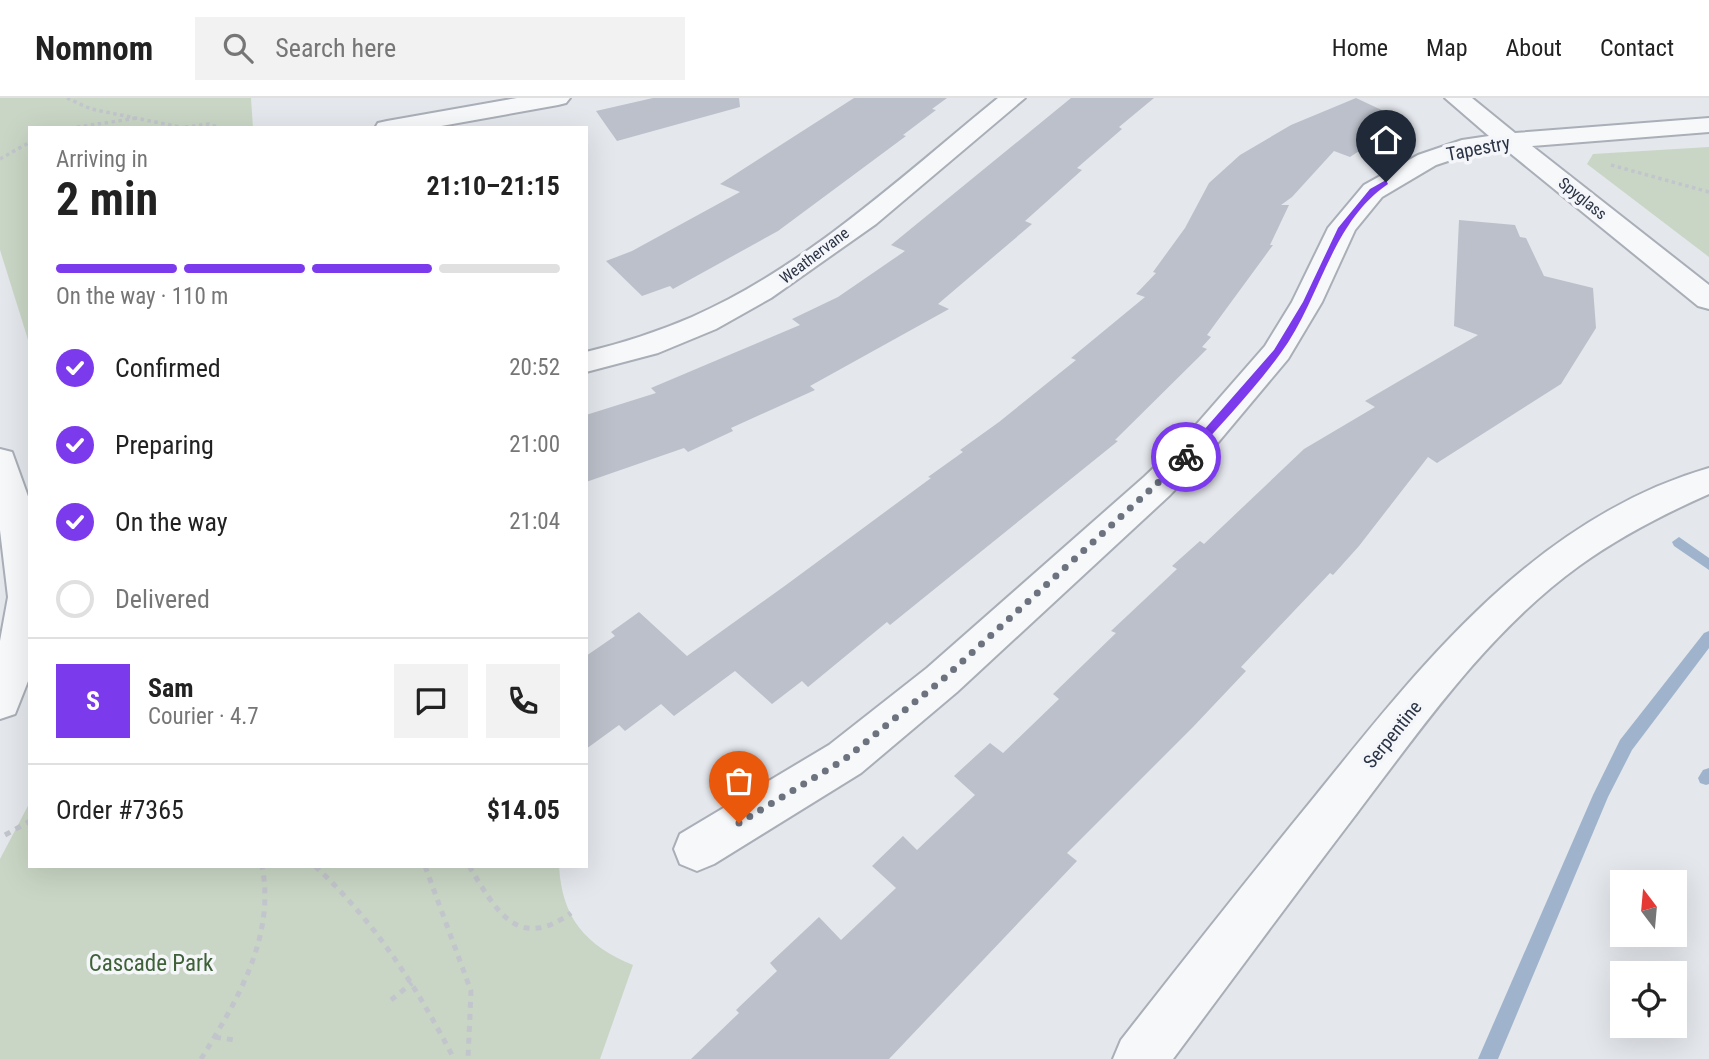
<!DOCTYPE html>
<meta charset="utf-8">
<style>
body{margin:0;font-family:"Roboto Condensed",sans-serif;background:#f2f2f2;color:#222;height:100vh;display:flex;flex-direction:column;font-size:26px;white-space:nowrap}
*{box-sizing:border-box;margin:0}
p{font-size:23px;color:#767676}
.icon{flex:none;width:38px;height:38px;fill:none;stroke:currentColor;stroke-width:2;stroke-linecap:round;stroke-linejoin:round}
.map{position:relative;flex:1;overflow:hidden}
.details{position:absolute;left:28px;top:28px;width:560px;height:742px;display:flex;flex-direction:column;background:#fff;border-radius:0px;box-shadow:0 7px 28px #0002}
.details>*{flex:none}
.needle{width:46px;rotate:344deg}
.tools{position:absolute;left:1610px;top:772px;display:grid;gap:14px}
.tools a{display:grid;place-items:center;width:77px;height:77px;border-radius:0px;background:#fff;box-shadow:0 7px 28px #0002;font-size:35px}
.pin{position:absolute;display:grid;place-items:center;width:60px;height:60px;color:#fff;margin:-72px -30px;border-radius:50% 50% 50% 0;rotate:-45deg;box-shadow:0 0 7px #0007}
.pin .icon{rotate:45deg}
.courier{position:absolute;display:grid;place-items:center;width:70px;height:70px;margin:-35px;border:5px solid #7c3aed;border-radius:50%;background:#fff;color:#222;box-shadow:0 2px 9px #0007}
.head em{font-style:normal;font-weight:700}
.head div{display:flex;flex-direction:column-reverse}
.head{display:flex;align-items:center;justify-content:space-between;height:119px;padding:0 28px}
h1{font-size:46px;font-weight:700;line-height:52px}
.bar{display:grid;grid-template-columns:repeat(4,1fr);gap:10px 7px;align-content:center;height:84px;padding:0 28px}
.bar i{height:9px;border-radius:5px;background:#e0e0e0}
.bar .current{background:#7c3aed}
.bar p{grid-column:span 4}
.line{display:flex;align-items:center;gap:18px;padding:0 28px;border-top:2px solid #e0e0e0}
.line div{flex:1}
.round{display:grid;place-items:center;flex:none;width:74px;height:74px;border-radius:0px;background:#f2f2f2}
ol{padding:0 28px;list-style:none}
li{display:flex;align-items:center;gap:21px;height:77px}
li p{margin-inline-start:auto}
li .icon{padding:7px;border-radius:50%;background:#7c3aed;color:#fff;stroke-width:4}
li:last-child{color:#767676}
li i{width:38px;height:38px;border:4px solid #e0e0e0;border-radius:50%}
header{display:flex;align-items:center;gap:42px;box-sizing:border-box;height:98px;padding:0 35px;background:#fff;border-bottom:2px solid #e0e0e0}
header strong{font-size:33px}
nav{display:flex;gap:38px;margin-inline-start:auto;font-size:24px}
.search{width:490px;height:63px;background:#f2f2f2;display:flex;align-items:center;gap:18px;box-sizing:border-box;padding:0 24px;border-radius:0px;color:#767676;font-size:26px}
.map>svg:first-child{display:block}
</style>
<header>
<strong>Nomnom</strong>
<div class="search"><svg class="icon" aria-label="search" viewBox="0 0 24 24"><circle cx="10" cy="10" r="6"/><path d="M15 15l6 6"/></svg>Search here</div>
<nav><a>Home</a><a>Map</a><a>About</a><a>Contact</a></nav>
</header>
<div class="map">
<svg width="1709" height="961" viewBox="0 0 1709 961">
<rect width="100%" height="100%" fill="#e4e7ec"/>
<path fill="#c9d6c5" d="M0 0H251L253 30H30V248L0 152Z
M1709 49V159L1587 66 1593 56Z
M30 704V768H559C562 820 585 847 633 867L600 961H0V761Z"/>
<g fill="none" stroke-linecap="round" stroke-linejoin="round">
<path fill="#9fb4cc" fill-rule="evenodd" d="M1679 439 1709 460V472L1674 448 1672 444Z
M1709 533V550L1632 652 1608 699 1498 961H1478L1593 697 1620 642 1704 535Z
M1709 670V686L1706 687 1700 685 1698 680 1703 672Z"/>
</g>
<path fill="#bbc0ca" d="M653 0H739L740 9 617 43 596 13Z
M854 0H947L932 11 936 12 903 37 906 38 778 133 673 191 670 188 642 198 606 163 632 153 740 94 720 86Z
M1071 0H1154L1119 29 1122 31 1077 70 1082 72 1025 123 1032 126 938 206 949 211 810 288 815 292 731 330 733 333 688 354 684 350 586 384V317L656 295 651 290 800 227 792 221 838 199 905 153 891 147Z
M1356 0 1405 23 1350 59 1334 53 1292 99 1281 107H1289L1270 147H1273L1207 237 1211 239 1202 249 1207 251 1115 342 1118 343 890 527 887 524 808 589 802 583 772 606 735 573 674 618 661 606 625 633 619 627 586 651V558L615 538 611 534 639 514 687 558 786 487 931 380 928 379 963 354 960 352 999 324 1076 262 1071 260 1145 199 1136 196 1156 175 1153 174 1185 130 1209 85 1240 57 1291 27Z
M1459 122 1515 127 1520 139 1526 140 1544 178 1593 190 1596 230 1561 286 1437 365 1428 359 1359 448 1333 477 1330 475 1241 569 1246 573 1193 629 1067 755 1077 763 889 961H691L739 915 736 912 777 873 770 865 819 819 841 842 896 790 872 768 903 738 917 752 975 697 954 678 990 645 1003 655 1059 601 1053 596 1116 535 1111 533 1177 471 1172 468 1200 443 1204 446 1304 351 1375 309 1365 303 1478 237 1454 228Z"/>
<g fill="none" stroke-linecap="round" stroke-linejoin="round">
<g stroke="#a9aeb7" stroke-width="4">
<path id="street" d="M517 0H570L566 5 558 7 430 30H375L378 25 387 23Z
M998 0H1025L876 126 771 200 716 231 658 255 586 274V254C623 245 657 234 692 219 806 169 902 78 998 0Z
M1445 0H1472L1515 35 1709 20V34L1532 48 1709 187V211L1698 208 1505 51 1475 54 1436 67 1382 99 1355 132 1322 204 1288 261 1205 360 1170 397 957 594 861 675 714 766 697 773 680 766 674 751 680 736 829 647 927 570 1144 379 1181 344 1265 248 1292 204 1328 130 1364 87 1418 57 1462 42 1489 38Z
M0 351 12 354 30 404V578L15 616 0 621V543L8 499 0 432Z
M1709 370V396C1664 416 1619 439 1579 468 1489 533 1423 628 1357 715 1295 796 1234 879 1173 961H1113L1121 942C1185 860 1250 778 1316 697 1424 563 1537 420 1709 370Z"/>
</g>
<path stroke="#c2c5cb" stroke-width="3.5" stroke-dasharray="3.5 3.5" stroke-linecap="butt" d="M67 0 91 11 185 30
M185 29 209 26 220 30
M70 30 138 20
M0 61 30 44
M1611 67 1709 94"/>
<path stroke="#c2c5cb" stroke-width="5" stroke-dasharray="6 6" stroke-linecap="butt" d="M5 737 30 723
M315 768C375 824 417 889 454 961
M425 768 471 893 468 961
M469 768C496 812 517 854 571 815
M391 902 412 885
M215 939 234 942
M201 961C237 903 276 838 262 768"/>
<use href="#street" fill="#f7f8fa" fill-rule="evenodd"/>
</g>
<path fill="#7c3aed" d="M1386 82 1388 86C1331 124 1320 203 1280 256 1253 293 1220 327 1189 362H1182V357L1274 252 1303 204 1338 130 1370 91Z"/>
<g fill="none" stroke-linecap="round" stroke-linejoin="round">
<path stroke="#6c737f" stroke-width="7" stroke-dasharray="0 12.6" d="M739 725 845 661 884 629 942 582 1186 359"/>
</g>
<g text-anchor="middle" stroke-width="7" stroke-linejoin="round" paint-order="stroke">
<g font-size="16" fill="#2b3445" stroke="#f4f6f9">
<text transform="translate(1583 100) rotate(39)" y="6">Spyglass</text>
<text transform="translate(814 157) rotate(-37)" y="6">Weathervane</text>
</g>
<g font-size="19" fill="#2b3445" stroke="#f4f6f9">
<text transform="translate(1478 50) rotate(-11)" y="7">Tapestry</text>
<text transform="translate(1392 636) rotate(-51)" y="7">Serpentine</text>
</g>
<g font-size="23" fill="#3f6138" stroke="#f4f6f9">
<text x="151" y="873">Cascade Park</text>
</g>
</g>
</svg>
<div class="tools">
<a><svg class="needle" viewBox="-14 -14 28 28"><path d="M0-13l5 13h-10z" fill="#e53935"/><path d="M0 13l5-13h-10z" fill="#767676"/></svg></a>
<a><svg class="icon" aria-label="locate" viewBox="0 0 24 24"><circle cx="12" cy="12" r="6"/><path d="M12 2v4M12 18v4M2 12h4M18 12h4"/></svg></a>
</div>
<div class="pin" style="left:739px;top:725px;background:#ea580c"><svg class="icon" aria-label="bag" viewBox="0 0 24 24"><path d="M5 8h14l-1 12H6zM9 8a3 3 0 0 1 6 0"/></svg></div>
<div class="pin" style="left:1386px;top:84px;background:#1f2937"><svg class="icon" aria-label="home" viewBox="0 0 24 24"><path d="M3 11l9-7 9 7M6 9v11h12V9"/></svg></div>
<div class="courier" style="left:1186px;top:359px"><svg class="icon" aria-label="bike" viewBox="0 0 24 24"><circle cx="6" cy="16" r="4"/><circle cx="18" cy="16" r="4"/><path d="M6 16l4-8h5l3 8M10 8l3 8H6M13 5h3"/></svg></div>
<section class="details">
<div class="head"><div><h1>2 min</h1><p>Arriving in</p></div><em>21:10–21:15</em></div>
<div class="bar"><i class="current"></i><i class="current"></i><i class="current"></i><i></i><p>On the way · 110 m</p></div>
<ol>
<li><svg class="icon" aria-label="check" viewBox="0 0 24 24"><path d="M5 12l5 5 9-10"/></svg>Confirmed<p>20:52</p></li>
<li><svg class="icon" aria-label="check" viewBox="0 0 24 24"><path d="M5 12l5 5 9-10"/></svg>Preparing<p>21:00</p></li>
<li><svg class="icon" aria-label="check" viewBox="0 0 24 24"><path d="M5 12l5 5 9-10"/></svg>On the way<p>21:04</p></li>
<li><i></i>Delivered</li>
</ol>
<div class="line" style="height:126px"><b class="round" style="background:#7c3aed;color:#fff">S</b><div><b>Sam</b><p>Courier · 4.7</p></div><a class="round"><svg class="icon" aria-label="chat" viewBox="0 0 24 24"><path d="M4 5h16v11H9l-5 4z"/></svg></a><a class="round"><svg class="icon" aria-label="phone" viewBox="0 0 24 24"><path d="M5 4h4l2 5-3 2q2 4 5 5l2-3 5 2v4C11 20 4 13 5 4z"/></svg></a></div>
<div class="line" style="height:91px"><div>Order #7365</div><b>$14.05</b></div>
</section>
</div>
